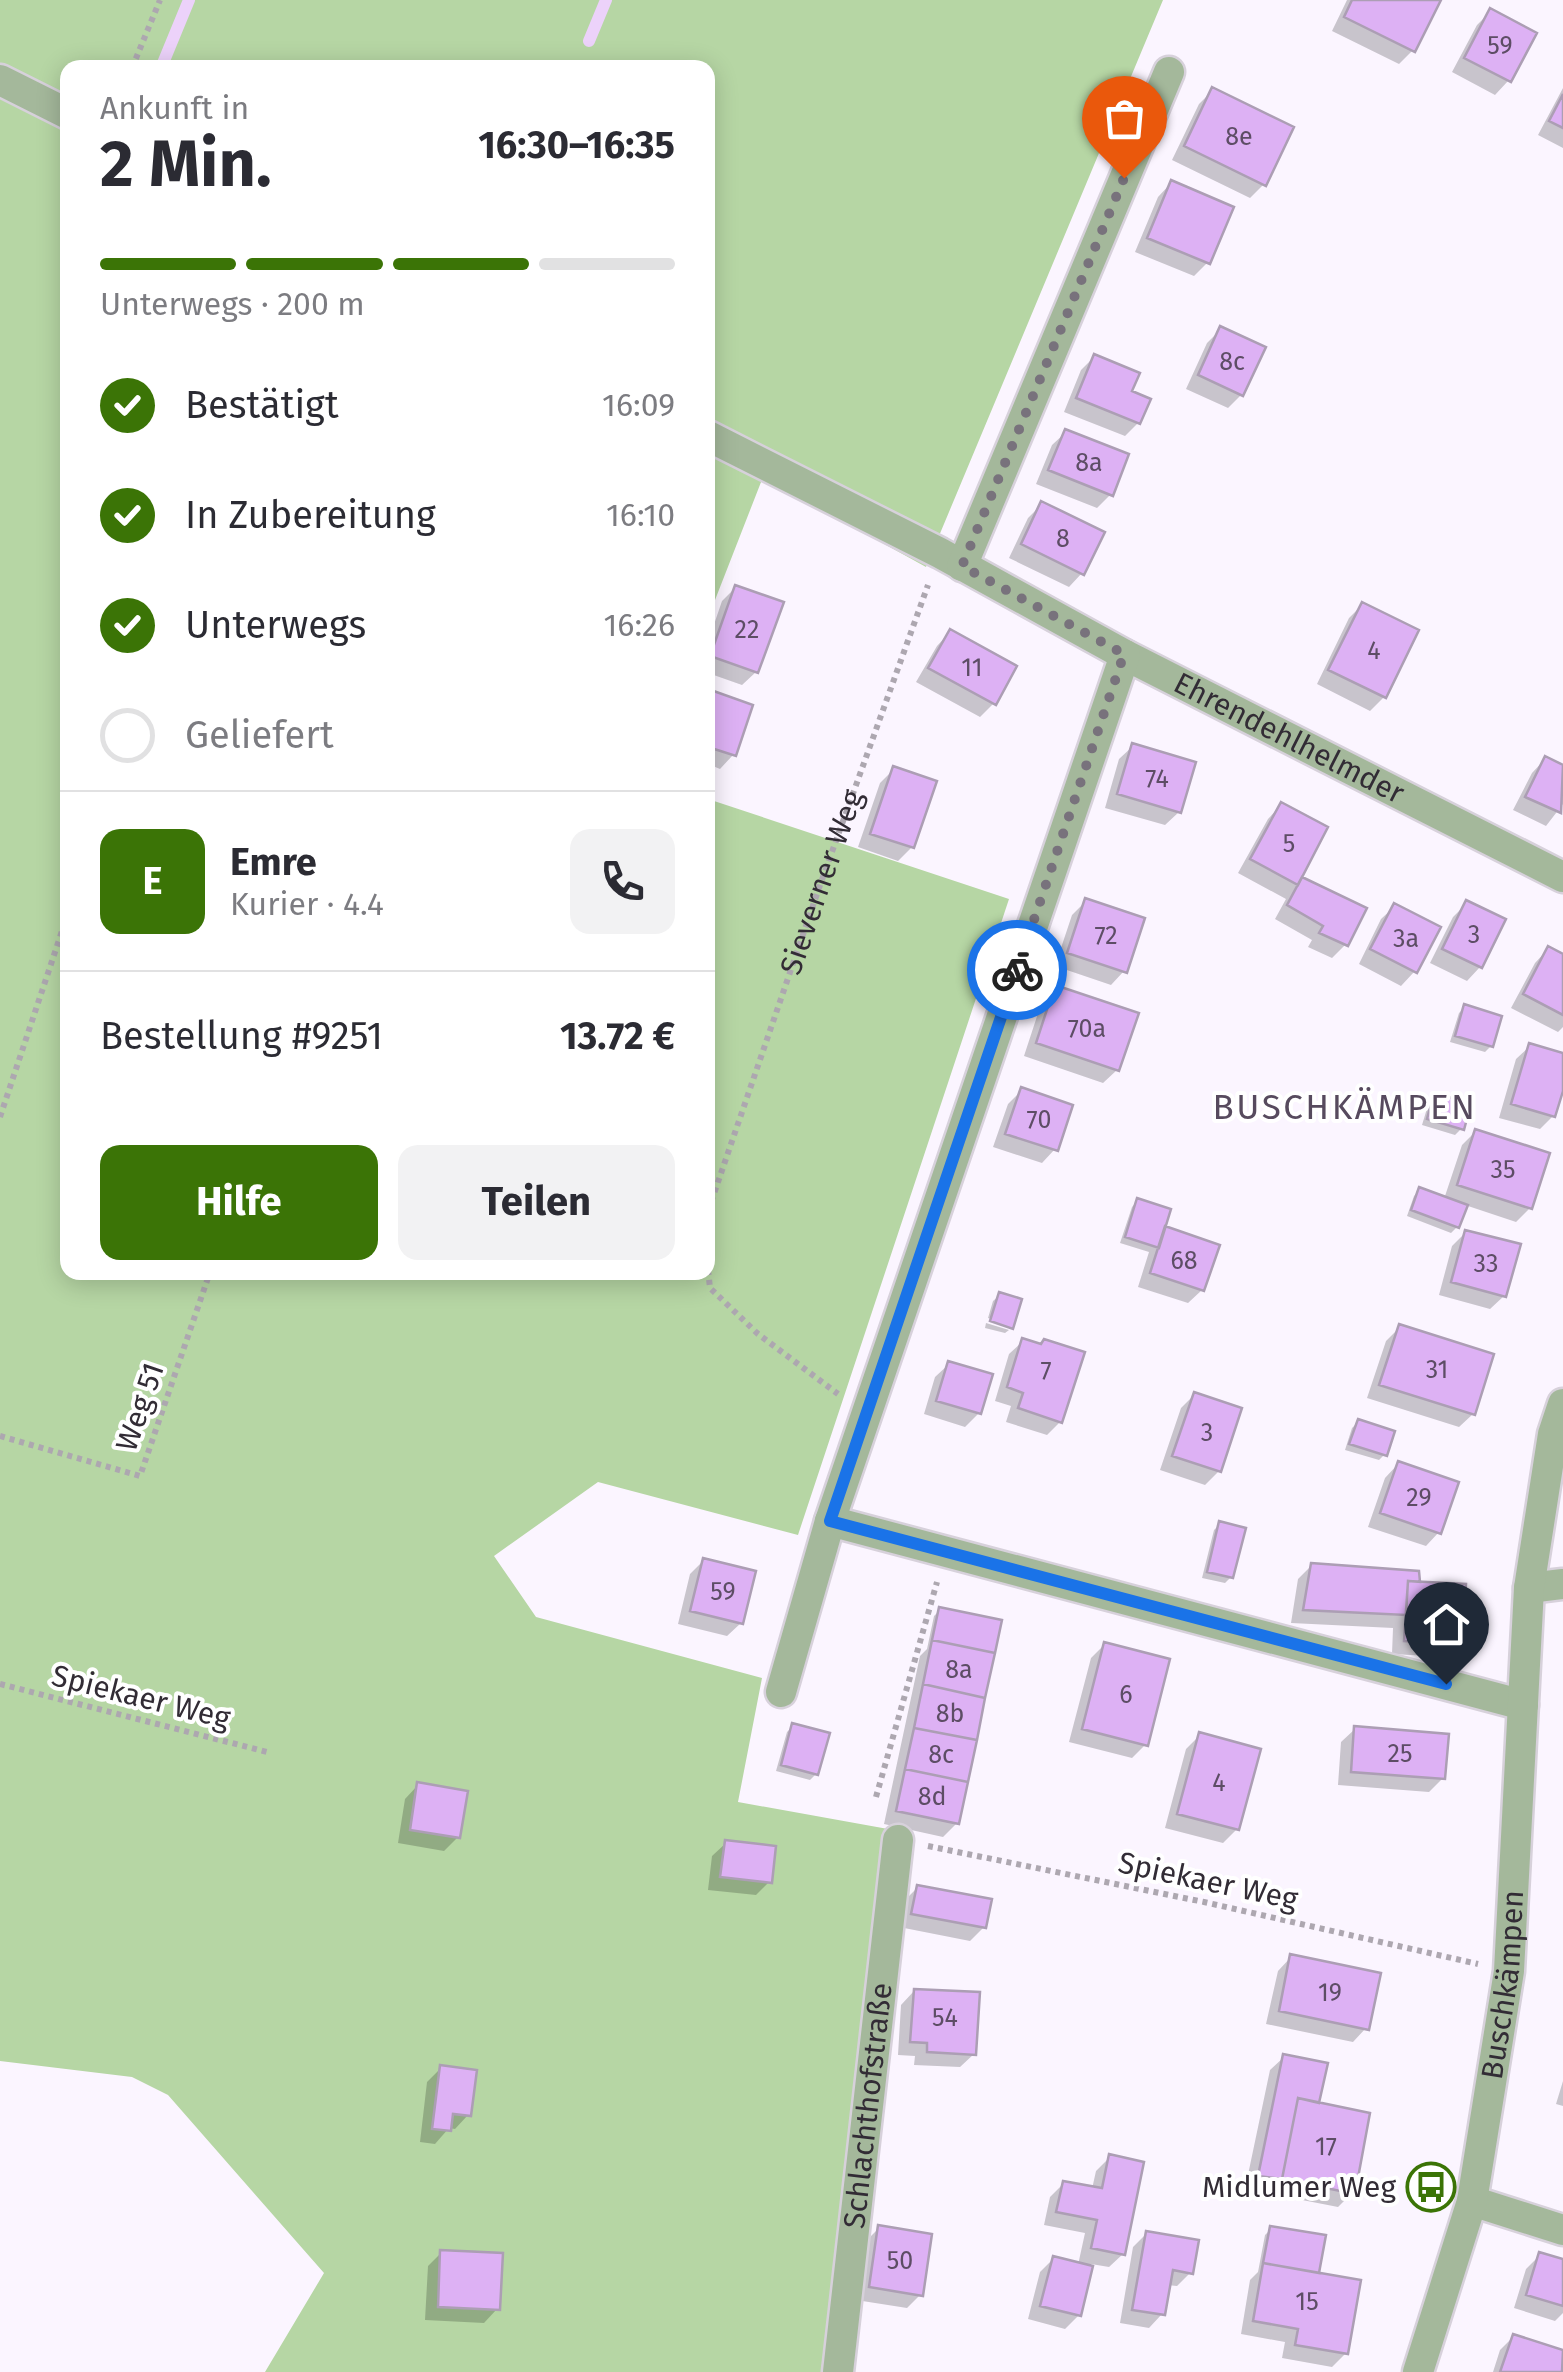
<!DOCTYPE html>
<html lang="de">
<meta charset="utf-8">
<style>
body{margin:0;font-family:"Fira Sans",sans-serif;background:#f2f2f3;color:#2b2b33;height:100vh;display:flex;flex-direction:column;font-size:38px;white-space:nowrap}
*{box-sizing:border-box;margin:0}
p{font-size:32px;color:#7c7c81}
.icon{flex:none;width:55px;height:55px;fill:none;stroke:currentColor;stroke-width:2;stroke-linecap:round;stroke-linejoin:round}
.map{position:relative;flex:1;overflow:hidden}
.panel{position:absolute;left:60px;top:60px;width:655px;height:1220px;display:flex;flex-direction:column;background:#fff;border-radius:20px;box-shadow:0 5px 25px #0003}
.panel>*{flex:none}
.pin{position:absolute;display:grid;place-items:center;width:85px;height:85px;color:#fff;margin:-102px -42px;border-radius:50% 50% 50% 0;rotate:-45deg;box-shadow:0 0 10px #0007}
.pin .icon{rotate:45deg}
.courier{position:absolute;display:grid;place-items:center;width:100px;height:100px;margin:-50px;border:8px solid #1a73e8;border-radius:50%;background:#fff;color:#222;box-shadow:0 2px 12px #0007}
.headline em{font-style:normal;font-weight:700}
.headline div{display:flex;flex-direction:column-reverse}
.headline{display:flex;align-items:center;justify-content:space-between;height:170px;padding:0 40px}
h1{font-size:65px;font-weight:700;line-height:75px}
.bar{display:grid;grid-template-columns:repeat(4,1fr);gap:15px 10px;align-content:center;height:120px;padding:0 40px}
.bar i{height:12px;border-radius:8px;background:#e1e1e2}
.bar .current{background:#3b7406}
.bar p{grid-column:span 4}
.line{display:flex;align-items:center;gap:25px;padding:0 40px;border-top:2px solid #e1e1e2}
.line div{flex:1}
.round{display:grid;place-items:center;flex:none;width:105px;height:105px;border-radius:20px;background:#f2f2f3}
ol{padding:0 40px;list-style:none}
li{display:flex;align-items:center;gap:30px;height:110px}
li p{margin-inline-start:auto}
li .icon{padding:10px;border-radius:50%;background:#3b7406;color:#fff;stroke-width:4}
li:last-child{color:#7c7c81}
li i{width:55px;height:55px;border:5px solid #e1e1e2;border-radius:50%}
.cta{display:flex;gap:20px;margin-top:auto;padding:20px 40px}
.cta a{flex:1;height:115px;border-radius:20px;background:#3b7406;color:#fff;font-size:40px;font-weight:700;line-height:115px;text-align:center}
.cta a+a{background:#f2f2f3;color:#2b2b33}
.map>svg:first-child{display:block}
</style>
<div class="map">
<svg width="1563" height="2372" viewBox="0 0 1563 2372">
<rect width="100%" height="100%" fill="#fbf5ff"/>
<path fill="#b6d6a4" d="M0 0H1163L926 567 763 477 708 618V68H68V1272H708V799L1009 899 798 1535 598 1482 494 1556 536 1617 762 1678 738 1802 888 1829 821 2372H265L324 2273 168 2095 132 2077 0 2061Z"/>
<path fill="#0003" d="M1347 0H1438L1413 50 1399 64 1332 31Z
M1491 11 1534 34 1508 81 1495 95 1452 72 1477 25Z
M1563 88V148L1538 135Z
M1213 90 1264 184 1250 198 1172 160 1199 104Z
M1171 183 1208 262 1194 276 1135 252 1158 197Z
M1221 329 1241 395 1228 408 1186 389 1207 343Z
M1094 357 1129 393 1138 423 1125 436 1064 412 1081 370Z
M1066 432 1111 494 1097 508 1036 484 1052 445Z
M1042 504 1082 573 1069 587 1009 558 1028 518Z
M735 588 756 672 742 685 708 673V642L722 601Z
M1362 605 1384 697 1370 711 1317 684 1349 618Z
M950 632 994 703 980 717 916 682 937 646Z
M708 692 750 707 733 755 720 769 708 764Z
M1133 746 1179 812 1165 825 1105 808 1119 759Z
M1545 759 1563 767V804L1546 826 1513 810 1532 773Z
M894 769 912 847 898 861 858 847 880 783Z
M1281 805 1298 878 1346 944 1332 958 1308 947 1312 940 1275 919 1286 899 1238 873 1268 819Z
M1086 901 1124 971 1111 985 1055 966 1072 915Z
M1467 903 1480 967 1467 981 1430 963 1453 917Z
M1395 906 1438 928 1414 972 1401 986 1359 964 1381 919Z
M1548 949 1563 957V1027L1558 1032 1511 1008 1535 963Z
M1055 988 1117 1070 1103 1083 1024 1056 1042 1001Z
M1465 1007 1491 1046 1485 1052 1450 1042 1459 1013Z
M1530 1046 1563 1055V1082L1553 1116 1540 1129 1499 1118 1516 1059Z
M1022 1090 1055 1149 1042 1163 993 1147 1008 1104Z
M1435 1095 1461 1129 1455 1135 1422 1125 1429 1102Z
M1476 1131 1530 1208 1516 1222 1465 1205 1457 1227 1451 1233 1407 1216 1414 1196 1420 1190 1444 1199 1462 1145Z
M1138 1200 1162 1228 1202 1290 1188 1303 1138 1287 1149 1252 1120 1243 1132 1207Z
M1466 1232 1504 1296 1490 1309 1439 1295 1452 1246Z
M1000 1295 1011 1325 988 1318 993 1301Z
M986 1323 1009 1330 1005 1333 985 1328Z
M1400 1327 1473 1414 1459 1427 1367 1398 1386 1341Z
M1023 1341 1060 1422 1047 1435 1006 1422 1011 1406 995 1401 1009 1354Z
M949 1364 979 1413 965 1427 924 1414 935 1377Z
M1195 1394 1219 1471 1205 1485 1160 1470 1181 1408Z
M1358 1422 1385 1454 1379 1460 1345 1450 1352 1428Z
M1398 1464 1439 1532 1426 1546 1368 1527 1385 1478Z
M1220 1524 1231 1577 1225 1583 1202 1578 1214 1530Z
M704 1560 741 1623 727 1636 678 1624 690 1574Z
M1312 1565 1418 1584 1460 1643 1446 1657 1392 1654 1393 1628 1291 1623 1298 1579Z
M940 1610 957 1823 943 1837 884 1824 920 1656 927 1649 934 1616Z
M1104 1645 1146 1744 1132 1758 1069 1742 1091 1658Z
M793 1726 816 1774 810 1780 776 1771 787 1732Z
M1355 1729 1443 1778 1429 1792 1338 1785 1341 1742Z
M1200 1735 1237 1829 1223 1843 1165 1828 1186 1749Z
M418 1785 458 1837 444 1851 398 1843 405 1799Z
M726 1843 769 1882 756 1895 708 1890 712 1856Z
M918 1887 984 1927 970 1941 899 1927 904 1901Z
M1291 1957 1366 2028 1353 2042 1266 2024 1278 1971Z
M914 1991 974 2054 960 2067 914 2065 915 2056 898 2055 901 2005Z
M1284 2057 1316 2104 1352 2193 1338 2207 1245 2189 1270 2070Z
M441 2068 468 2115 455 2129 449 2128 435 2144 420 2142 427 2082Z
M1563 2081V2106L1556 2104Z
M1110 2157 1123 2254 1109 2267 1091 2264 1079 2315 1065 2329 1028 2319 1040 2272 1053 2259 1078 2265 1085 2233 1044 2225 1050 2197 1064 2183 1092 2189 1096 2171Z
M879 2228 920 2295 907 2308 856 2300 865 2242Z
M1271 2229 1346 2353 1332 2367 1282 2358 1285 2342 1241 2334 1250 2280 1258 2272 1265 2235Z
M1147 2233 1190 2273 1177 2286 1167 2285 1162 2314 1149 2328 1120 2323 1133 2247Z
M441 2253 497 2309 484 2323 425 2320 428 2266Z
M1540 2255 1563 2262V2313L1555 2321 1514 2308 1526 2269Z
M1513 2337 1563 2352 1560 2372H1493L1500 2350Z"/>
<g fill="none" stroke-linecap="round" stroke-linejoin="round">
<path stroke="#ecd2fa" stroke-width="12" d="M589 41 606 0
M161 68 189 0"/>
</g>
<path fill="#ddb1f4" stroke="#ac9eb4" stroke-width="2.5" d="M1352 0H1441L1415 52 1344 17Z
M1490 8 1537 33 1511 82 1464 58Z
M1212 87 1294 127 1266 186 1184 146Z
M1563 94V128L1549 121Z
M1171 180 1234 207 1210 264 1147 238Z
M1220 326 1266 347 1243 396 1198 375Z
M1094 354 1140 373 1132 391 1151 399 1140 424 1076 398Z
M1065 429 1129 454 1113 496 1048 470Z
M1041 501 1105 532 1084 575 1021 544Z
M735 585 784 602 758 673 710 656Z
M1362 602 1419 630 1386 698 1328 670Z
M950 629 1017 666 996 705 928 668Z
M708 689 753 705 736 756 708 747Z
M1132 743 1196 762 1181 813 1117 794Z
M1545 756 1563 765 1561 813 1525 797Z
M893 766 937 781 914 848 870 834Z
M1281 802 1328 827 1298 885 1250 859Z
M1302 877 1367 908 1348 946 1319 933 1323 926 1287 905Z
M1085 898 1145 918 1127 973 1067 953Z
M1466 900 1506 919 1482 968 1442 949Z
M1394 903 1441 927 1417 973 1370 949Z
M1548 946 1563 954V1015L1523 994Z
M1055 985 1139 1013 1119 1071 1036 1043Z
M1464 1004 1502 1016 1493 1047 1455 1036Z
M1529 1043 1563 1053V1091L1555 1117 1511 1104Z
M1021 1087 1073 1105 1058 1151 1005 1134Z
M1434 1093 1471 1103 1464 1130 1427 1119Z
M1475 1129 1550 1153 1532 1209 1457 1185Z
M1419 1187 1468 1205 1459 1228 1411 1210Z
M1137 1198 1171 1209 1159 1248 1125 1237Z
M1165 1226 1220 1245 1204 1291 1150 1273Z
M1465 1230 1521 1244 1506 1297 1451 1282Z
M999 1292 1022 1299 1013 1329 990 1321Z
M1399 1324 1494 1354 1475 1415 1379 1385Z
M1022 1338 1041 1344 1044 1339 1085 1352 1062 1423 1018 1408 1023 1393 1007 1387Z
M948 1361 993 1374 981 1414 936 1401Z
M1194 1392 1242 1408 1221 1472 1172 1456Z
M1358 1419 1395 1431 1387 1456 1349 1444Z
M1398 1461 1459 1482 1441 1534 1380 1513Z
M1219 1521 1246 1528 1233 1578 1207 1572Z
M703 1558 756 1571 743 1624 690 1611Z
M1311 1563 1419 1571 1420 1582 1408 1581 1406 1615 1303 1610Z
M1408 1581 1466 1584 1462 1644 1404 1641Z
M939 1607 1002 1620 995 1653 932 1640Z
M932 1640 995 1653 985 1698 923 1684Z
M1104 1642 1170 1659 1148 1746 1082 1729Z
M923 1684 985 1698 977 1740 914 1728Z
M792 1723 830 1733 818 1775 781 1765Z
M1354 1726 1449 1734 1445 1779 1351 1772Z
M914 1728 977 1740 968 1782 905 1769Z
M1199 1732 1261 1749 1239 1830 1177 1814Z
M905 1769 968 1782 959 1824 896 1811Z
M417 1782 468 1791 460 1838 410 1830Z
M725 1840 776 1846 772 1883 720 1877Z
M917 1885 992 1899 986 1928 911 1914Z
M1290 1954 1381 1973 1369 2030 1279 2011Z
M914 1989 980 1992 976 2055 927 2052V2043L910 2042Z
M1283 2054 1328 2063 1319 2103 1298 2098 1282 2179 1258 2176Z
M440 2065 477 2070 471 2116 453 2114 451 2131 432 2129Z
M1298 2098 1370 2113 1355 2194 1282 2179Z
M1109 2154 1144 2162 1125 2255 1091 2248 1097 2220 1056 2212 1063 2181 1102 2188Z
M878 2225 932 2234 923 2296 869 2287Z
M1270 2226 1326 2235 1319 2273 1263 2263Z
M1146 2231 1199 2240 1193 2274 1173 2270 1165 2315 1132 2310Z
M440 2250 503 2253 500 2310 438 2307Z
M1539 2252 1563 2259V2306L1526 2295Z
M1053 2256 1093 2266 1081 2316 1040 2306Z
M1263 2263 1361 2280 1348 2354 1295 2345 1298 2329 1253 2321Z
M1513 2334 1563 2350 1562 2372H1500Z"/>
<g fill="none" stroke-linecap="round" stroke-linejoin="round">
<g stroke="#d7d1db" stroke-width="35">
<g id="minor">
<path d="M0 80 68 114"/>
<path id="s2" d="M708 436 940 553 1125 655 1563 877"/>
<path d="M962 566 1169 72"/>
<path d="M830 1521 1523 1705"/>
<path d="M1529 1588 1563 1584"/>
<path d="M781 1692 830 1521 1125 655"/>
<path d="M1472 2201 1563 2230"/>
<path id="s3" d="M838 2372 898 1840"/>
<path id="s4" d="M1418 2372 1472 2201 1509 1971 1529 1588 1553 1434 1563 1404"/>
</g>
</g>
<g stroke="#ada7b0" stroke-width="6" stroke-dasharray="5 5" stroke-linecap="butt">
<path d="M132 68 160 0"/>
<path d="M0 1117 68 913"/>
<path id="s1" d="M708 1211 819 888 928 585"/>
<path d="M708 1270 710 1288 758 1334 838 1394"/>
<path d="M0 1436 140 1476 210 1272"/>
<path d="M0 1684 271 1753"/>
<path d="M876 1797 937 1582"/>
<path d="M928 1846 1204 1902 1478 1964"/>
</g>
<use href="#minor" stroke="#a4b89b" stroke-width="30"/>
</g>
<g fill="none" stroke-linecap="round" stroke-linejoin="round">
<path stroke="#78727c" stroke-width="10" stroke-dasharray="0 18" d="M1017 970 1124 654 962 566 1124 178"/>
<path stroke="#1a73e8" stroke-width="12" d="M1017 970 830 1521 1446 1684"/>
</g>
<defs>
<g id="bus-ring" transform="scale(2.5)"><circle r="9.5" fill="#fff" stroke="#3b7406" stroke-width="1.5"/><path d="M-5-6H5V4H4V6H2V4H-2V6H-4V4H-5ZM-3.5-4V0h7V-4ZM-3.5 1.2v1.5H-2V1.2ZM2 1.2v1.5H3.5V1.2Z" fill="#3b7406"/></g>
</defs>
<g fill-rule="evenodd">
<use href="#bus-ring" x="1431" y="2187"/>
</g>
<g text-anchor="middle" stroke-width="8" stroke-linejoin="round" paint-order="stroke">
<g font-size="25" fill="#5d4d65">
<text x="1500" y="54">59</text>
<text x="1239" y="145">8e</text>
<text x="1232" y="370">8c</text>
<text x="1089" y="471">8a</text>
<text x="1063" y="547">8</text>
<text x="747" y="638">22</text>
<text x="1374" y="659">4</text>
<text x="972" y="676">11</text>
<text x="1157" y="787">74</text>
<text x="1289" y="852">5</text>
<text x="1474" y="943">3</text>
<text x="1106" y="944">72</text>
<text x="1406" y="947">3a</text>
<text x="1087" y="1037">70a</text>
<text x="1039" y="1128">70</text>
<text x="1503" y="1178">35</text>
<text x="1184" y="1269">68</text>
<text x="1486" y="1272">33</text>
<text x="1437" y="1378">31</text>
<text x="1046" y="1379">7</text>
<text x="1207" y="1441">3</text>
<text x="1419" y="1506">29</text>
<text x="723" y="1600">59</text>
<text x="959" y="1678">8a</text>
<text x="1126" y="1703">6</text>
<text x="950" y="1722">8b</text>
<text x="1400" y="1762">25</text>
<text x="941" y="1763">8c</text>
<text x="1219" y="1791">4</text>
<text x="932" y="1805">8d</text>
<text x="1330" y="2001">19</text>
<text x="945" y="2026">54</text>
<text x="1326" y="2155">17</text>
<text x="900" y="2269">50</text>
<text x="1307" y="2310">15</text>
</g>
<g font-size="30" fill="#322c35" stroke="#fff">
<text dy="10" stroke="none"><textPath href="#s2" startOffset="655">Ehrendehlhelmder</textPath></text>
<text dy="10" stroke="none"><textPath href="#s1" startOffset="348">Sieverner Weg</textPath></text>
<text transform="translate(140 1407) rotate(-71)" y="10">Weg 51</text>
<text transform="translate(141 1697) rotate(14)" y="10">Spiekaer Weg</text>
<text transform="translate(1208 1881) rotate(12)" y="10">Spiekaer Weg</text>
<text dy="10" stroke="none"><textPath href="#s4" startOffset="398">Buschkämpen</textPath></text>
<text dy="10" stroke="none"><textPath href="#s3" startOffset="268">Schlachthofstraße</textPath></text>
</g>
<g font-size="30" fill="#322c35" stroke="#fff" text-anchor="end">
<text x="1396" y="2197">Midlumer Weg</text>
</g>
<g font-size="35" letter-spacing="2.5" fill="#574a5e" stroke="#fff">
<text x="1345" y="1119">BUSCHKÄMPEN</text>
</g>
</g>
</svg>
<div class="pin" style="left:1124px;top:178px;background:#ea580c"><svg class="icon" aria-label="bag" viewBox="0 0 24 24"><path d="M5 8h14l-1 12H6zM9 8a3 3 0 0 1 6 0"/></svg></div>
<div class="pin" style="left:1446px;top:1684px;background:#1f2937"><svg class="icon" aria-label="home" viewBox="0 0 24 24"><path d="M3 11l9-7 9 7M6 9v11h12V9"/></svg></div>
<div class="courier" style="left:1017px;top:970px"><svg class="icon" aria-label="bike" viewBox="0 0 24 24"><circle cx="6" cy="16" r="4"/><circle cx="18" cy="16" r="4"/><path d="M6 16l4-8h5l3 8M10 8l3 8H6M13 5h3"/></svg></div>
<section class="panel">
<div class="headline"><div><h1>2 Min.</h1><p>Ankunft in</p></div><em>16:30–16:35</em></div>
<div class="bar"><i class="current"></i><i class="current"></i><i class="current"></i><i></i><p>Unterwegs · 200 m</p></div>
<ol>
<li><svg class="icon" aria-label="check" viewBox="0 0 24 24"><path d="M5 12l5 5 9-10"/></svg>Bestätigt<p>16:09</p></li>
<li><svg class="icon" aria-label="check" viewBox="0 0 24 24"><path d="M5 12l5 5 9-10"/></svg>In Zubereitung<p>16:10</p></li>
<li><svg class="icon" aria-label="check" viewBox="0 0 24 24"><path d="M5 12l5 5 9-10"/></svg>Unterwegs<p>16:26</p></li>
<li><i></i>Geliefert</li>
</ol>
<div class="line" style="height:180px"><b class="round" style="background:#3b7406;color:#fff">E</b><div><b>Emre</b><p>Kurier · 4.4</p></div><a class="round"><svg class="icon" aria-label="phone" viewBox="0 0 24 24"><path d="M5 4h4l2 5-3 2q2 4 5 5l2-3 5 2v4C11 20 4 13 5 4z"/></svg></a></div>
<div class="line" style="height:130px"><div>Bestellung #9251</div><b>13.72 €</b></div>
<div class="cta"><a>Hilfe</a><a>Teilen</a></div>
</section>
</div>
